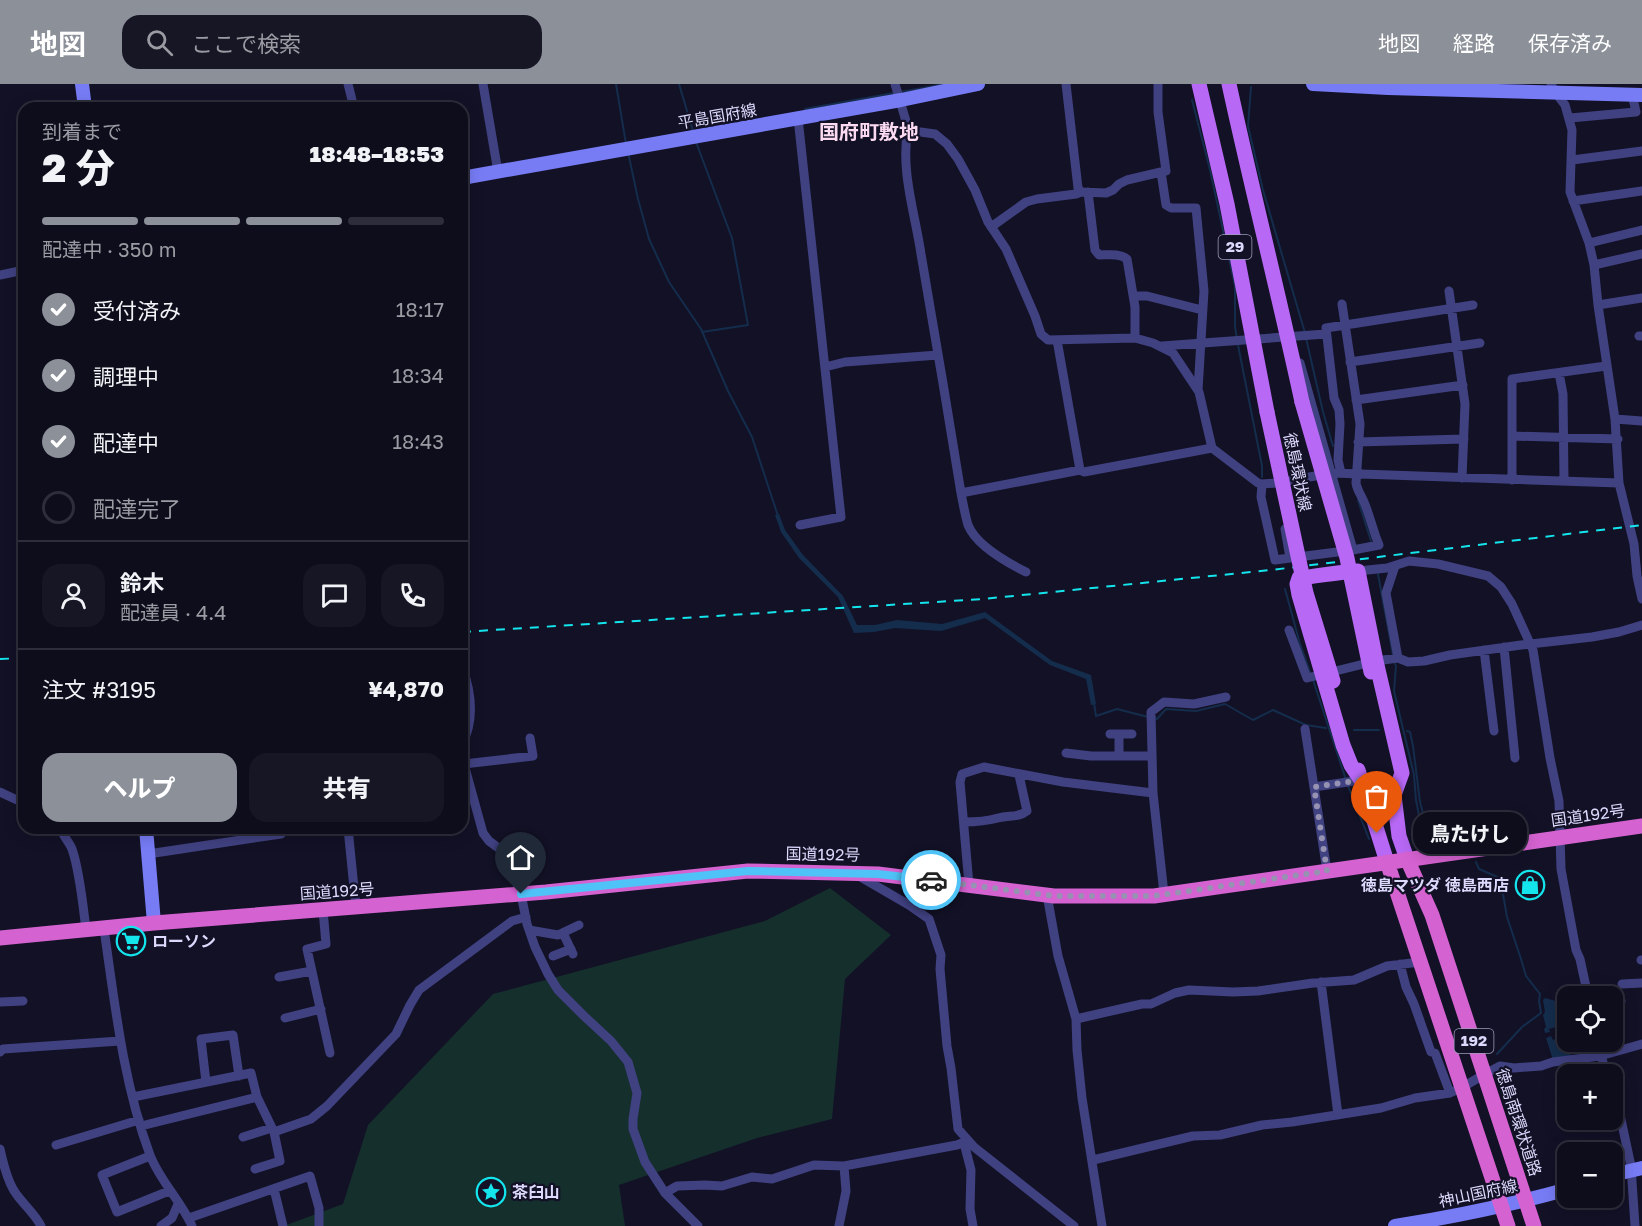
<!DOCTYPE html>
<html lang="ja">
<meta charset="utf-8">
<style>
body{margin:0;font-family:"Golos Text","Noto Sans JP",sans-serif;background:#171625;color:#f1f3f6;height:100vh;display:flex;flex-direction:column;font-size:22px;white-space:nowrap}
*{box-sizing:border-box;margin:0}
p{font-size:20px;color:#9b9ca3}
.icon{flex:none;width:33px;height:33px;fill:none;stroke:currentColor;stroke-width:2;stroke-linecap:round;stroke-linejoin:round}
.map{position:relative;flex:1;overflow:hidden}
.sheet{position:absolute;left:18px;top:18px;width:450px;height:732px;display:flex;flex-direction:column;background:#0e0d1c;border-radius:18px;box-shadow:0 3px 15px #0003,0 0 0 2px #2e2d3b}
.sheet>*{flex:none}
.controls{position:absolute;left:1557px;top:902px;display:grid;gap:12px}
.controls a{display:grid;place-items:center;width:66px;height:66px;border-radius:12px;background:#0e0d1c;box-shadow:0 3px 15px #0003,0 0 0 2px #2e2d3b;font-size:30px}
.pin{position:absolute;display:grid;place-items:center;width:51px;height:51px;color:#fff;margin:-62px -26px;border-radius:50% 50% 50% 0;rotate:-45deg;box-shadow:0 0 6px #0007}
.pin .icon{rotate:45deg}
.courier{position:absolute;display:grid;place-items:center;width:60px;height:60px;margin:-30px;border:4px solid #4fc3f7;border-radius:50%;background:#fff;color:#222;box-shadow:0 2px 8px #0007}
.bubble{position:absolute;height:42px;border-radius:18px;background:#0e0d1c;box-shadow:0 3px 15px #0003,0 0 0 2px #2e2d3b;font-size:20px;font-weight:800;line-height:42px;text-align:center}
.head em{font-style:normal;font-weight:800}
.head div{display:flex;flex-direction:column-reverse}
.head{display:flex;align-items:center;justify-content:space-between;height:102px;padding:0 24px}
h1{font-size:39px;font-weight:800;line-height:45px}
.bar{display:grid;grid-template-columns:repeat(4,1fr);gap:9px 6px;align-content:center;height:72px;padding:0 24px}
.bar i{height:8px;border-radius:4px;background:#2e2d3b}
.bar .selected{background:#8c9099}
.bar p{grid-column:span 4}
.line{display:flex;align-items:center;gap:15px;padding:0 24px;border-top:2px solid #2e2d3b}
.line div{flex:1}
.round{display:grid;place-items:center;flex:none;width:63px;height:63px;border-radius:18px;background:#171625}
ol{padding:0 24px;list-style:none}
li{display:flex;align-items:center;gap:18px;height:66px}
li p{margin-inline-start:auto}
li .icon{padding:6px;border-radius:50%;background:#8c9099;color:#fff;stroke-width:4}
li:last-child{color:#9b9ca3}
li i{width:33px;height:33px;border:3px solid #2e2d3b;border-radius:50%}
.button{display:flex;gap:12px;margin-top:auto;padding:12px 24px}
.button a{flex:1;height:69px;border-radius:18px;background:#8c9099;color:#fff;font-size:24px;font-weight:800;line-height:69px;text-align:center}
.button a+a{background:#171625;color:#f1f3f6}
header{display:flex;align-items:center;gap:36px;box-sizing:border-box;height:84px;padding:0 30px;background:#8c9099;color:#fff}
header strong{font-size:28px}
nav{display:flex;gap:33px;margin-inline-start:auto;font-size:21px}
.search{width:420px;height:54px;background:#171625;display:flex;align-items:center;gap:15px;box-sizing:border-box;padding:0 21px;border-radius:18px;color:#9b9ca3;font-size:22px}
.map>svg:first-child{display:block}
</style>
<header>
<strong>地図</strong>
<div class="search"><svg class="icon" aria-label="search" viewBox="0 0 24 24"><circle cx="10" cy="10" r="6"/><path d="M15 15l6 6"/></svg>ここで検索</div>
<nav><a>地図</a><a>経路</a><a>保存済み</a></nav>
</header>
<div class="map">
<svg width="1642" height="1142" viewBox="0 0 1642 1142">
<rect width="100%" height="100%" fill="#131126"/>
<path fill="#152f2d" d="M830 804 891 851 845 895 832 1035 757 1054 619 1101 625 1142H284L343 1120 368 1041 493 910 765 837Z"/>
<path fill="#142d4c" d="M777 430H779L785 446 803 471 843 512 857 541H875L897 536 942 540 985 528 1052 577 1091 591 1096 620 1091 621 1086 595 1050 581 985 534 941 547 895 544 874 548 854 549 838 513 799 474 781 448 775 431Z
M1545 914 1563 919 1567 945 1568 957H1569L1571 972 1553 976 1546 954 1551 952 1553 956 1560 953 1556 943 1549 945 1550 948 1545 949 1544 945 1546 943 1543 931 1545 928 1543 916Z"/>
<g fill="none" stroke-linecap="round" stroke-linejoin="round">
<path stroke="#142d4c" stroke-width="2" d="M616 0 626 60
M679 0 693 47
M1251 3 1248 42 1263 106 1305 249
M900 8 945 0
M1192 16 1210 86 1235 202V243L1237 255
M805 25 894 9
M696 58 732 154 748 241 702 248
M628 68 638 115 649 155 669 198 701 245 728 307 752 353 778 432
M1306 254 1323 328 1333 362
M1238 261 1262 382V393
M1358 416 1371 457
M1378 490 1393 571
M1285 505 1300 560 1311 591
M1394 577 1396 582 1394 607 1414 691 1416 716 1422 747 1428 749 1434 747
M1313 596 1346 696
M1094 619 1096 632 1117 625 1148 633
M1154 634 1157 635 1166 625 1196 627 1225 620 1253 636 1273 626 1306 641 1326 644
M1354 646H1379
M1407 647 1410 648 1413 662 1420 718 1427 745 1461 755
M1348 702 1369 755
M1476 778 1479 785 1502 795 1503 810 1507 833 1521 875 1526 892 1540 910 1539 917 1541 929 1522 943 1497 970"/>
<path stroke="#404181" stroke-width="9" d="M348 0 354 24
M483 0 498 88
M895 0 908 44 913 47 935 50 947 60 958 75 975 106 988 138 1006 165 1035 232 1041 250 1048 256 1135 254 1153 259 1173 269 1199 308 1212 364 1258 399 1262 400 1276 399 1332 389 1619 399
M1066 0 1078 104 1081 108 1106 109 1113 106 1119 100 1127 96 1161 88 1166 121 1171 124H1196L1204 207 1198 306
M1158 0V28L1166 87 1161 88
M1551 0 1555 8 1565 21 1572 46 1570 108 1589 159 1594 181 1598 221 1615 335 1619 399 1634 460 1637 492 1642 515
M798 34 841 433 800 441
M1570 34 1636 28 1632 10
M908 44C900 86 915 129 921 170 935 250 948 329 961 409L1080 386 1084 388 1212 364
M1572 76 1642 67
M1088 108 1095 166 1099 171C1108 171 1119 169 1127 175L1135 223V254
M1573 117 1642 107
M991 143 1026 118 1037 115 1076 110 1081 108
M1589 159 1642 146
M1594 181 1642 170
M0 191 24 186
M1449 207 1465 320 1462 394
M1134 212H1147L1202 226
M1342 220 1360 340 1356 399C1357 406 1361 411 1364 418 1370 432 1373 447 1379 461L1353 466
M1598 221 1642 214
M1639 252H1642
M1057 256 1080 386
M1162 262 1326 250
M1350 278 1480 259
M825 283 845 278 938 271
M1559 289 1563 310 1564 397
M1356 316 1463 301
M1615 335 1642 337
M1512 352 1618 355
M1358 358 1464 355
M1341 389 1338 376 1340 340 1339 326 1334 314 1326 244 1473 221
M1512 396V295L1606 282
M1262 400 1261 413 1275 476 1290 474
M961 409C963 419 965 431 968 441 976 461 1008 479 1026 488
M1285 445 1290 474 1353 466 1300 279
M1395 482 1386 509 1398 574
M1358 487 1387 484 1409 477 1438 480 1488 492 1501 503 1512 520 1533 566 1550 674 1559 717 1561 785 1576 866 1580 875 1588 912
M1289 546 1307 594 1376 577 1398 574 1408 578 1424 577 1450 571 1521 561 1592 553 1619 548 1642 541
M1504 563 1515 674
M1484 566 1494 647
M462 582C471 607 475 636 462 660
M1305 645 1327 787
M1110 650H1132
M1119 650V672
M1066 669 1091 672H1152
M462 673 483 749 489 757 504 768 521 810 527 840 535 863 548 890 558 906 584 932 611 957 628 978 637 1009 633 1035V1045L645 1078 665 1109 698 1142
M464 680 533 672 530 654
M1314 703 1361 696
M0 708 17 716
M964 738C976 738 987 737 998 734 1009 731 1018 734 1027 727L1019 691
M61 744C62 752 69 757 72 765 80 788 83 822 86 846
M348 744 356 824
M148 770 281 750 286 744
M859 792 909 821 929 835 941 871 940 885 947 962 951 984 958 1045 974 1063 1074 1142
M969 801 960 698 962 690 984 683 1063 698 1153 709
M1164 810 1153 709 1151 628 1164 618 1194 620 1226 613
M1047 811 1058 872 1076 935 1077 966 1082 1014 1102 1142
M323 826 326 860 307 865 330 969
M104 845C115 921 123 998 150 1071 160 1097 181 1117 192 1142
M529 846 558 851 579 841
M563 849 573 870
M553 872 571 865
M1641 876H1642
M1400 880 1406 903 1414 920 1431 968 1435 969 1450 1009
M279 893 312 887
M1321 898 1338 1031
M1622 900 1642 899
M0 918 23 917
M1612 918 1621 917
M285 934 321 925
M1076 935 1142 920H1151L1175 909 1189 906 1233 908 1258 907 1313 899 1354 896 1387 882 1420 878
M1593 957 1597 968 1602 974 1606 990
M0 968 3 965 120 957
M206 998 201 955 233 951 239 992
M1612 1012 1620 1031 1631 1082 1635 1142
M133 1013 251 989 257 1013 274 1048 280 1077 255 1085
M141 1042 257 1013
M274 1048 311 1035 327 1022 396 950 410 921 419 906 512 837 526 833
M243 1053 272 1044
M967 1057 965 1063 971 1086 970 1125 973 1142
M56 1061 139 1036
M0 1065C3 1079 8 1100 17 1111 25 1122 35 1130 41 1142
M150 1072 102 1091 117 1128 169 1107
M1093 1076 1193 1052 1220 1051 1262 1041 1292 1038 1381 1024 1415 1014 1450 1009 1461 1004 1485 990 1500 982 1514 984 1541 982 1553 978 1600 972 1642 960
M274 1105 283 1142
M665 1109 677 1102 705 1101 722 1102 752 1093 772 1095 814 1081 844 1082 957 1061 967 1057
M189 1134 310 1092 319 1124V1142
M161 1142 172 1134 178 1120
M839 1142 846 1107 844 1082"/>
<path stroke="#777cf5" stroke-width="14" d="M82 0 85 24
M1313 0 1388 4 1642 11
M462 94 901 16 978 0
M146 744 154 839
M1612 1091 1642 1084
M1395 1142C1453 1133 1511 1121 1568 1105"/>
<path stroke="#b768f4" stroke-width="15" d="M1199 0 1227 120 1267 328
M1229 0C1252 106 1279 211 1302 318
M1358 686 1387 778
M1361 696 1351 681 1343 661 1299 511 1297 500 1299 494C1319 492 1338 488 1358 487L1376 577 1402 689 1394 711
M1393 703 1399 752 1407 775"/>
<path stroke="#d562d1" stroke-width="15" d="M1407 775 1432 831 1534 1142
M1387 778 1508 1142
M0 854 154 839 546 808 748 787 878 790 1054 812H1154L1642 742"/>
<path stroke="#14e5ed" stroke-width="2" stroke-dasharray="9 8" stroke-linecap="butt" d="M462 548 983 515 1271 486 1642 441
M0 575 24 574"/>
<path stroke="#b768f4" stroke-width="15" d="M1302 318 1347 474 1371 588
M1267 328 1306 509 1333 597"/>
</g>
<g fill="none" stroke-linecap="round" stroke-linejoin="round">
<path stroke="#9593b1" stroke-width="6" stroke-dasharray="0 10.8" d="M931 796 1054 812H1154L1327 787 1314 703 1361 696 1377 749"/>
<path stroke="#4fc3f7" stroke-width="8" d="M521 810 748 787 878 790 931 796"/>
</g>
<defs>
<g id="shop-ring" transform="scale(1.5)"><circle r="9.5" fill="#131126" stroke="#14e5ed" stroke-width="1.5"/><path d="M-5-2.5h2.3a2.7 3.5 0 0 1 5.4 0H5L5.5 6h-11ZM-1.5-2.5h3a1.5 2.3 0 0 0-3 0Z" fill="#14e5ed"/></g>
<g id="supermarket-ring" transform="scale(1.5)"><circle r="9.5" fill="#131126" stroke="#14e5ed" stroke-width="1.5"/><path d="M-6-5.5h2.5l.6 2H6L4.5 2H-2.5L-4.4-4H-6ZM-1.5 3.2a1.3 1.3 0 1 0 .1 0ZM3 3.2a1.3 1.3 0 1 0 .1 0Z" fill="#14e5ed"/></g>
<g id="sight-ring" transform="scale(1.5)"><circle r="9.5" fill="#131126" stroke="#14e5ed" stroke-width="1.5"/><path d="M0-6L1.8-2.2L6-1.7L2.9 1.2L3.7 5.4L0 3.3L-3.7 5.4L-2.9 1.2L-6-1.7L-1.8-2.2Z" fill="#14e5ed"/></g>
</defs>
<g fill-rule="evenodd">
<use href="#shop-ring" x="1530" y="801"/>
<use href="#supermarket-ring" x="131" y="857"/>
<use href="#sight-ring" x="491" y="1108"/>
</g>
<g text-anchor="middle" stroke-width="4.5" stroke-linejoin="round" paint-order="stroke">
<g fill="#131126" stroke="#9f9dbc" stroke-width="1.5">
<rect x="1218.5" y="151" width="33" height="24" rx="4.5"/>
<rect x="1454.5" y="945" width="39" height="24" rx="4.5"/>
</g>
<g font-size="15" font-weight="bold" fill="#dbd9fc">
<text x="1235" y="168">29</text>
<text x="1474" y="962">192</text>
</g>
<g font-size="16" fill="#dbd9fc" stroke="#131126">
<text transform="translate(717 32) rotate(-10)" y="6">平島国府線</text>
<text transform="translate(1298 388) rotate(78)" y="6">徳島環状線</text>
<text transform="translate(1588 731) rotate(-8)" y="6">国道192号</text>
<text transform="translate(823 770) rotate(1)" y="6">国道192号</text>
<text transform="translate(337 807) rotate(-4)" y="6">国道192号</text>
<text transform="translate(1519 1038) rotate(72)" y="6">徳島南環状道路</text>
<text transform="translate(1478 1109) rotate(-12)" y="6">神山国府線</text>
</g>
<g font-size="16" font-weight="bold" fill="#dbd9fc" stroke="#131126" text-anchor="start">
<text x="1509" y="807" text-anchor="end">徳島マツダ 徳島西店</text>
<text x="152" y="863">ローソン</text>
<text x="512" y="1114">茶臼山</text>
</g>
<g font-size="20" font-weight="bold" fill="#fcdbf2" stroke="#131126">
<text x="869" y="55">国府町敷地</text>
</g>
</g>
</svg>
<div class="controls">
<a><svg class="icon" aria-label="locate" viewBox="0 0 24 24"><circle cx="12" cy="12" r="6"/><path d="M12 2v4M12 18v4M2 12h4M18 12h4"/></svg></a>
<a>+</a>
<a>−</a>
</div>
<div class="pin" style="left:1377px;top:749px;background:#ea580c"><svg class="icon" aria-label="bag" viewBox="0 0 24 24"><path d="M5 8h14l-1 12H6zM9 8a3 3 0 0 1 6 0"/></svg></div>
<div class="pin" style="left:521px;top:810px;background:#1f2937"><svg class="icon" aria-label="home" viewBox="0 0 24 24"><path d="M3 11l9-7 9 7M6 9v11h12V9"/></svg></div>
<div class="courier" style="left:931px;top:796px"><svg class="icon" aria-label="car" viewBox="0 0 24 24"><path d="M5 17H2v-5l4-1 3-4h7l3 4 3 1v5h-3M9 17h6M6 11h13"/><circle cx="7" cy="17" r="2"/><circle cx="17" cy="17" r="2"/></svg></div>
<div class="bubble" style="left:1413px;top:728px;width:114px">鳥たけし</div>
<section class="sheet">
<div class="head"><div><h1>2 分</h1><p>到着まで</p></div><em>18:48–18:53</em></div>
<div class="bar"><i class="selected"></i><i class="selected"></i><i class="selected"></i><i></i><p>配達中 · 350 m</p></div>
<ol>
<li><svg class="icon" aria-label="check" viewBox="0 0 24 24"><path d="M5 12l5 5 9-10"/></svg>受付済み<p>18:17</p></li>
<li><svg class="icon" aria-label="check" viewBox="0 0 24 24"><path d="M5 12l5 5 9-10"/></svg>調理中<p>18:34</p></li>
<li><svg class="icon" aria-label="check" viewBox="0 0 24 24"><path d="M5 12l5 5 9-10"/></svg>配達中<p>18:43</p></li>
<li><i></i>配達完了</li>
</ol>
<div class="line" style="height:108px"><a class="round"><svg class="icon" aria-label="person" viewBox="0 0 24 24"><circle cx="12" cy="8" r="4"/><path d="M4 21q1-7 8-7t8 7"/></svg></a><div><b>鈴木</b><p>配達員 · 4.4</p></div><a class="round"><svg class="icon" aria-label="chat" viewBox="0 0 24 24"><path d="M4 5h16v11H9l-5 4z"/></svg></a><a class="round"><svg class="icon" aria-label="phone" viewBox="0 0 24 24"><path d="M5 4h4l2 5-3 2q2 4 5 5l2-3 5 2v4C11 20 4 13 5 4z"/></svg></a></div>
<div class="line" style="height:78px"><div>注文 #3195</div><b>¥4,870</b></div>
<div class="button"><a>ヘルプ</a><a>共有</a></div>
</section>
</div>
